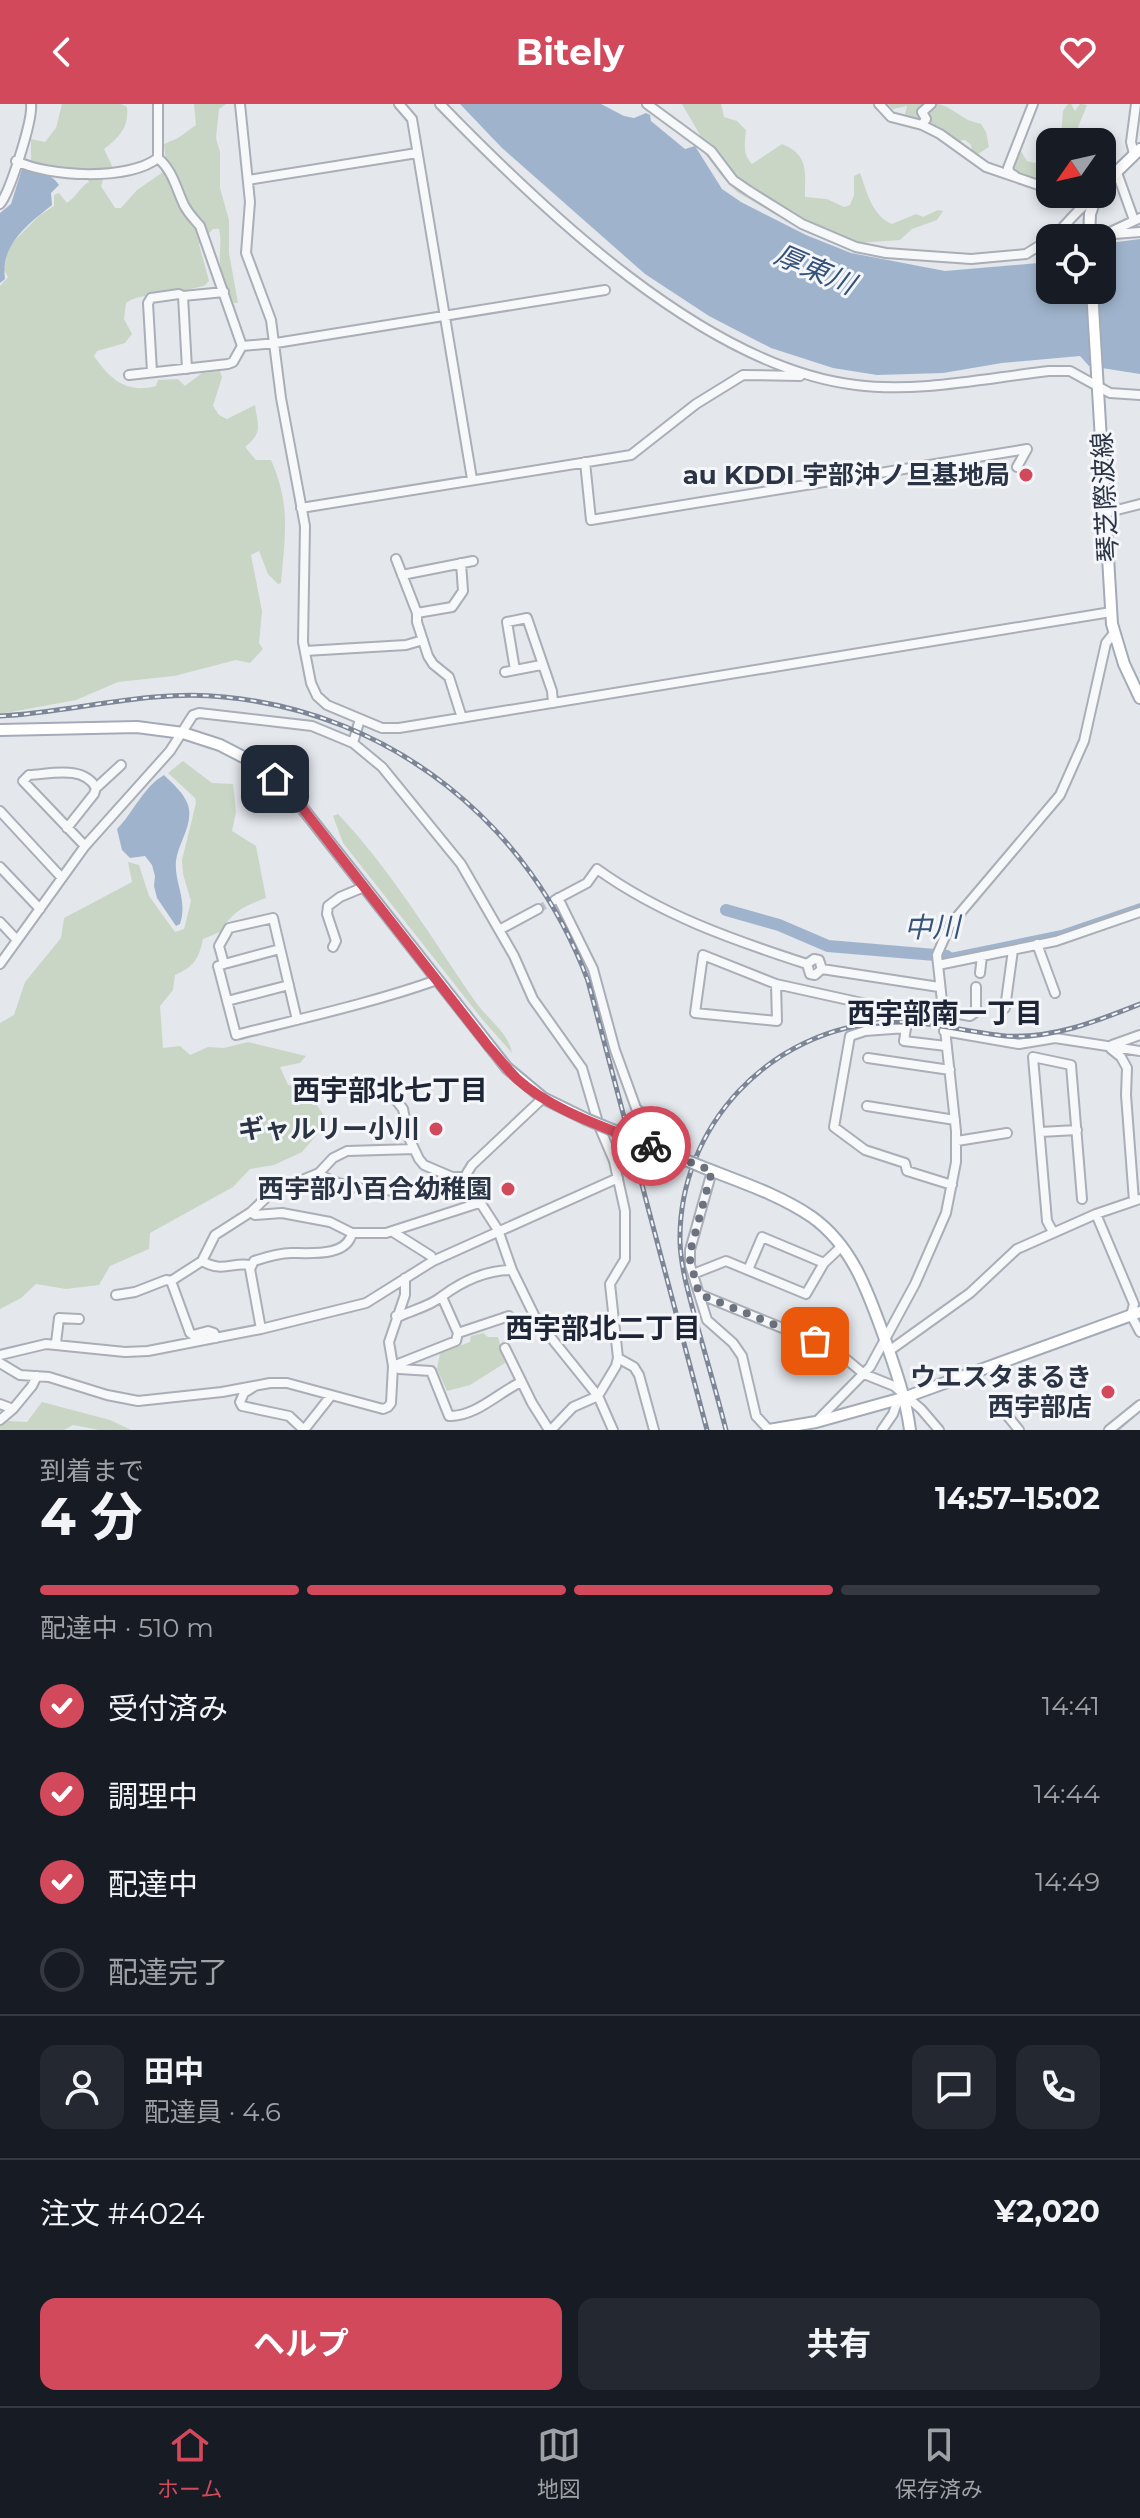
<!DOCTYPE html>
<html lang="ja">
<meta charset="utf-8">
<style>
body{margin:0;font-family:Montserrat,"Noto Sans JP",sans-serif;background:#242831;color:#f1f3f6;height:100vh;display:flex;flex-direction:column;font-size:30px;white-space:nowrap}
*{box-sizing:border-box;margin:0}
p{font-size:26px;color:#9ea1a6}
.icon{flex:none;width:44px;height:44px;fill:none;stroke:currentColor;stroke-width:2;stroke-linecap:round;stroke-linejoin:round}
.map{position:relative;height:1326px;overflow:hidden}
.details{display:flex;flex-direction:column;background:#171b24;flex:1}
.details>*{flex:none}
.needle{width:52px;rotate:236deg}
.fabs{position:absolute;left:1036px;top:24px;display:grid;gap:16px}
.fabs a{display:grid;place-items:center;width:80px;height:80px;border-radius:16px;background:#171b24;box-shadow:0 4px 12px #0003;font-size:40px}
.pin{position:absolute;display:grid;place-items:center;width:68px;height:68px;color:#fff;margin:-34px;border-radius:16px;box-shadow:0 4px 12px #0006}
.courier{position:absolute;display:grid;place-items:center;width:80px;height:80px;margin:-40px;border:6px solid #d1495b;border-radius:50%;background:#fff;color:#222;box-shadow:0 2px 10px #0007}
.summary em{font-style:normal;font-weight:700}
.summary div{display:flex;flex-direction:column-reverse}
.summary{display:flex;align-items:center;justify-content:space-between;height:136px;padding:0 40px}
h1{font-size:52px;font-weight:700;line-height:60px}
.bar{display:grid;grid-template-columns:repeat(4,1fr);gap:12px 8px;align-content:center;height:96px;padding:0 40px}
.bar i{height:10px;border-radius:6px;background:#363941}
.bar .active{background:#d1495b}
.bar p{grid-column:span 4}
.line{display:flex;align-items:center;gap:20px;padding:0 40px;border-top:2px solid #363941}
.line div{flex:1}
.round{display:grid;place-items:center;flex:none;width:84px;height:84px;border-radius:16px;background:#242831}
ol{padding:0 40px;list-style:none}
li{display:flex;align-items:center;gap:24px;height:88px}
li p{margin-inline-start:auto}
li .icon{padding:8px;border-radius:50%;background:#d1495b;color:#fff;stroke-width:4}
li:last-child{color:#9ea1a6}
li i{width:44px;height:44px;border:4px solid #363941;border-radius:50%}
.action{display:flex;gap:16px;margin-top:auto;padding:16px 40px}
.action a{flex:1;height:92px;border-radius:16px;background:#d1495b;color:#fff;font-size:32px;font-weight:700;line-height:92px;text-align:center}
.action a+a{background:#242831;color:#f1f3f6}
header{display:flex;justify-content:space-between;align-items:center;height:104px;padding:0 40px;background:#d1495b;color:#fff;font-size:36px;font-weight:700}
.menu{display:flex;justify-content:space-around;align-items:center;height:112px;border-top:2px solid #363941;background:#171b24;font-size:22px;color:#9ea1a6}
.menu a{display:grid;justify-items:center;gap:4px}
.menu .active{color:#d1495b}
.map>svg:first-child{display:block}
</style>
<header><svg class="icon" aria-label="back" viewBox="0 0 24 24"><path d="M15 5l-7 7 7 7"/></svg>Bitely<svg class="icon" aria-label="heart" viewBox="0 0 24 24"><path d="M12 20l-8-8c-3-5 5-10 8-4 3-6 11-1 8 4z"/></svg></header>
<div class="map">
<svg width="1140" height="1326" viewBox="0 0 1140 1326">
<rect width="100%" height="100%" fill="#e4e7ec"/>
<path fill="#c9d6c5" d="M62 0H121L127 3C129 23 120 33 104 45L113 64 104 73 101 82 115 104H121L137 86 163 68 166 58 164 40 178 34 196 21 194 0H226L219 5 216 34 220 48V84L229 116V149L238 199H234C227 186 222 174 220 159 219 147 222 137 219 125H213L199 140 209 177 204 182C192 184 182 187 171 191 155 197 146 186 126 199L124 215 132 230 125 239 97 247 94 252C110 275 126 290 156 282L158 276 178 275 185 282 202 269 220 267 222 273 213 302 219 311 227 315 255 301C258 322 263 329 245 343L256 356H271C291 401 285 431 281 479L278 480 268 470 259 447 251 451 262 507 259 539 263 545 250 559 236 556 174 572 118 578 76 596 0 610V182L8 173 4 166 9 142 40 111 54 102V91L59 89 67 99C76 93 80 83 89 78L83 66 66 68 31 59V35L45 38 56 24Z
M682 0H721L724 13 737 17 746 26C745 39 742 49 752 60L782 40C809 51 805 67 805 93L827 95 844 103 850 101 854 91V72L860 69C867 88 872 112 892 120L916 110 923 113 938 106 943 107 937 116 912 125 900 136 859 139 773 109 737 88 721 71 700 43V31Z
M888 0H938L947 3 968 16 981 20 986 28 989 43 978 50 972 47 971 41 965 36 957 37 905 10 907 2 893 5Z
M1068 0H1071L1075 7 1080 0 1087 1 1078 23 1086 38H1073L1061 31 1063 7Z
M1019 44 1027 57 1035 59 1043 55 1050 59V81L1013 68 1012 61Z
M183 657 212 679 233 680 236 708 232 727 256 742 266 794C244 802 232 808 220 828L203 835C199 854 194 863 175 871L173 886 160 902 163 944 180 942 190 951 208 943 224 944 248 938 306 952 300 959 280 963 288 981 306 985 328 1018 302 1048 274 1061 250 1065 233 1083 150 1129 149 1145 110 1162 99 1181 66 1185 36 1180 21 1194 0 1205V919L14 911 25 878 61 834 64 814 132 778 128 758 139 761 149 792 175 828 184 825 191 797 183 770 182 756 196 699 195 694 168 669Z
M338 710C392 767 432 835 477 900 489 916 509 930 512 949L482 915 343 739 333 712Z
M483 1229 488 1233H498L505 1259 470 1281 447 1287 437 1265 440 1249 470 1238 471 1232Z
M42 1298 110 1316 131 1326H99L73 1321 64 1326H0V1321L7 1317 27 1318Z"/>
<path fill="#9fb4cc" d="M460 0H601L624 12 634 14 646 9 650 11 651 17 685 45 695 42 722 85 741 98 806 131 851 149 945 167 1050 158V186H1102V140L1140 135V270L1089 262 1080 252 1002 259 943 269 877 271 833 264 771 244 709 212 645 170 502 44Z
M22 65C35 68 52 69 59 81L51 89 52 101C28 120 0 141 5 175L0 179V109L11 100Z
M164 671C173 680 184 689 188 701 194 720 178 739 176 757 174 780 188 795 180 820L176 822 157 794 154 782 155 772 152 761 145 752 130 754 122 746 117 725C134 708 143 683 164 671Z
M1140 799V805L1056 832 941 855 940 851 1061 826Z"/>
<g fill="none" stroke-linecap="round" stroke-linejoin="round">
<path stroke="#9fb4cc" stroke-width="2" d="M1118 1326 1140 1307"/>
<path stroke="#9fb4cc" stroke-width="12" d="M726 806 779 821 828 842 947 852"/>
<path stroke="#bfc3cb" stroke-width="8" stroke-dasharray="8 4" stroke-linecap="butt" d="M538 805 555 796"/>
<g stroke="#a9aeb7" stroke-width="12">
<path id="minor" d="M158 0V54
M240 0 250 98 246 149 271 216 281 294 305 422 303 538 311 579 317 592 327 601 382 624H399L1111 508
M399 0 412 15 472 375
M440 0C542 105 705 263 856 281 919 289 986 274 1049 267H1070L1110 289 1140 291
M647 0 711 47 733 76 749 87 802 120 856 143 886 149 971 155 1026 150 1050 135
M879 0 891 13 922 21 940 30 986 63 1050 85
M922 21 926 15 922 8 931 0
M1134 50 1131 38 1136 0
M16 57C49 73 128 77 158 54 173 67 176 84 184 101 188 109 194 115 200 122L242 242 276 239 605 186
M1116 66 1134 116
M1015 72 1010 69 1008 64 1033 0
M248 76 417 49
M1069 90 1088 97
M0 100C10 88 33 16 31 0
M1108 129 1140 114
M1089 132 1140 128
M1052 134C1064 124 1082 99 1094 95
M187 265 183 192 224 188
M152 268 148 199 151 194 179 190 183 192
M129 271 228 260 233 258 242 242
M585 358 591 416 1027 345 1017 363
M301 404 631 351 696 300 743 271 800 272
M1105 409 1140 400
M396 455 417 509V518L428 552 433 560 449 573 462 614
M402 471 473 457
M417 509 452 503 463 487 461 459
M305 547 406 541 423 536
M515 566 507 518 527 514 552 587 553 599
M505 568 541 561
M353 639 360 615
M96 684 121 661
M0 707 62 774
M67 724 94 690 96 684C84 661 51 670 29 671L23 677 85 742
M0 763 40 805
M558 794 593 865 615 946 636 1004 675 1044 677 1052
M555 796 587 779 597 765C661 811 733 836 807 860L814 855 819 856 822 865
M0 818 17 836
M499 826 538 805
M1037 840 1055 889
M333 843 336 837 327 810 328 802 340 793 364 783
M703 851 776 880 777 917 695 909Z
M0 860 85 742 170 647 193 611 199 609 312 622 353 639 382 663 461 760 514 852 533 895 582 964 599 1022 614 1057 625 1107V1155L610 1180 618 1254 616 1262 598 1292 573 1303 551 1326
M224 860 280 845
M807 860 810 870 815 871 822 865 939 883
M938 861 1056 837 1140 808
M980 869 982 852
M776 880 912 910 928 912 942 907 970 912 976 908V883
M227 897 289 881
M1005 904 1013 846
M297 916 273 814 229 824 219 842 224 860 218 862 236 931C303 914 372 899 437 876
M944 927 1019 940 1055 934 1140 947
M1112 941 1140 931
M946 942 904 937 906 924 865 927 850 932 834 1023 865 1046 905 1059 907 1067 952 1081
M1111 945 1121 953 1127 964 1126 991 1134 1097
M868 954 950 966
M388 986 403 1005 409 1034 419 1055 424 1061 452 1073
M543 994 472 1061 467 1069V1078L498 1126 512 1166 536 1215 598 1292 613 1326
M867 1002 955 1016
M1040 1028 1077 1026
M957 1037 1007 1029
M712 1067 690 1146V1161L707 1216 733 1239 742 1252 756 1312 769 1326
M319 1069 333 1054 347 1047 414 1045
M251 1108 255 1111 282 1109 330 1118 352 1129H386L479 1099
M1096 1110 1134 1200 1131 1211 1140 1228
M393 1128 431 1152 433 1157
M1053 1128 1047 1117 1033 953 1071 961 1082 1095
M202 1157C223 1169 231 1158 250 1161
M748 1166 762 1133 824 1159
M693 1170 726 1157 806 1190 824 1159 842 1142
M405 1174V1191L389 1238 393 1262 399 1265 431 1267 449 1312C475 1313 498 1289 521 1278
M171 1177 190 1229 193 1231 208 1227 214 1229 216 1234
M699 1190 834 1245 864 1270 894 1282 921 1305 939 1326
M116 1191 135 1188 166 1176 171 1177 202 1157 215 1131 251 1108 271 1089 319 1069C342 1090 428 1093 452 1073H466
M442 1193 458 1229
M396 1212H400C413 1206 430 1202 441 1193 461 1178 486 1166 512 1166
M261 1225 250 1165 254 1157C266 1153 279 1149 291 1149 311 1149 347 1153 352 1129
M56 1239 59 1214 79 1215
M505 1244 532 1299 549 1326
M889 1247 970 1189 1017 1145 1096 1110 1140 1095
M0 1251 46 1240 125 1248 148 1247 261 1225 366 1199 433 1157 618 1074
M618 1254 634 1263 639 1271 654 1326
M0 1259 20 1271 49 1273 107 1291 138 1297 222 1288 270 1279H287L383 1305 388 1303 391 1299 393 1262 456 1237 458 1229 509 1212
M255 1282 244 1289 240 1298 242 1302 289 1312 304 1326
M0 1300 13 1305 32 1282 37 1272
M1001 1304 1019 1326
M0 1316 13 1305
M817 1317 870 1263 915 1180 946 1109 956 1058V1027L937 851 950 821 1060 691 1084 637 1106 539 1114 529
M304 1326 330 1293
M882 1326 893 1310 898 1296
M1109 1326 1140 1301"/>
</g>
<g stroke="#a3abb8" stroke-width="14">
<path id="major" d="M1102 82 1140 45
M1089 134 1090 110 1097 90
M1092 186 1112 520 1124 560 1140 594
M0 626 137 623 183 629 220 641 251 657 275 675 300 701 507 964 543 994 586 1015
M639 1037 683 1055
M700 1062C737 1077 779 1090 812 1113 854 1143 869 1191 886 1238 896 1267 906 1295 910 1326
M769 1326 816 1318 906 1293 1140 1208"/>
</g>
<use href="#minor" stroke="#f7f8fa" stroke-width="8"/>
<use href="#major" stroke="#fff" stroke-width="10"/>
<g stroke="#7d8696" stroke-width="5">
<path id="rail" d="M0 612C75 608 149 585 224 593 392 609 530 720 588 877L707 1326
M726 1326C717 1291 707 1256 697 1221 690 1194 681 1166 680 1138 678 1022 770 925 886 918 927 916 965 928 1006 932 1053 935 1097 917 1140 900"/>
</g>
<use href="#rail" stroke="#f4f6f9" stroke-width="2" stroke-dasharray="6" stroke-linecap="butt"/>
<g stroke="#a3abb8" stroke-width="14" stroke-linecap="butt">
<path id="major-bridge" d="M586 1015 639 1037
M683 1055 700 1062"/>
</g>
<use href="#major-bridge" stroke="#fff" stroke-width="10"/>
</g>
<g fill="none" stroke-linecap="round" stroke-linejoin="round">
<path stroke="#6c737f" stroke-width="8" stroke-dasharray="0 14.4" d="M651 1042 712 1067 689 1152 699 1190 815 1237"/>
<path stroke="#d1495b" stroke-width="10" d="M275 675 300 701 488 942C498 953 507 965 517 975 554 1008 606 1023 651 1042"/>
</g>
<g fill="#d1495b" stroke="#f4f6f9" stroke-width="3">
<circle cx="1026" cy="371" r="8"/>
<circle cx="436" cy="1025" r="8"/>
<circle cx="508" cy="1085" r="8"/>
<circle cx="1108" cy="1288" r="8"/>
</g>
<g text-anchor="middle" stroke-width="6" stroke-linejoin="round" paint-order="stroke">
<g font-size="26" font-weight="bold" fill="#2b3445" stroke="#f4f6f9" text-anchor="end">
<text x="1010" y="380">au KDDI 宇部沖ノ旦基地局</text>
<text x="420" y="1034">ギャルリー小川</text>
<text x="492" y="1094">西宇部小百合幼稚園</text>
<text x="1092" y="1282">ウエスタまるき<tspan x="1092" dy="30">西宇部店</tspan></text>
</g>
<g font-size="26" fill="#2b3445" stroke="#f4f6f9">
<text transform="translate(1105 393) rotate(-93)" y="9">琴芝際波線</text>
</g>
<g font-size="28" font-style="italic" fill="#34527a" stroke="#f4f6f9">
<text transform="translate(815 165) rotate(23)" y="10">厚東川</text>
<text transform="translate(932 823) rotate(-1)" y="10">中川</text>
</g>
<g font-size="28" font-weight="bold" fill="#1d2536" stroke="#f4f6f9">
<text x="945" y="919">西宇部南一丁目</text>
<text x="390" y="996">西宇部北七丁目</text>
<text x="603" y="1234">西宇部北二丁目</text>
</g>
</g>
</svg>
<div class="fabs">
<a><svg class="needle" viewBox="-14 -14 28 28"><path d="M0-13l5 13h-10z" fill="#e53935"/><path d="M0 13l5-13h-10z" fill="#9ea1a6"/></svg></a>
<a><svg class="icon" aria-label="locate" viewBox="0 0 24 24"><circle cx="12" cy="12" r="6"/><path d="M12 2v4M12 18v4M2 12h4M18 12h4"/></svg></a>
</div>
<div class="pin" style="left:815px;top:1237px;background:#ea580c"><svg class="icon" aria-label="bag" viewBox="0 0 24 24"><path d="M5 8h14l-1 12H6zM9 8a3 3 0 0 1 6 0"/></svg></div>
<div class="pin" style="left:275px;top:675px;background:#1f2937"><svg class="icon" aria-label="home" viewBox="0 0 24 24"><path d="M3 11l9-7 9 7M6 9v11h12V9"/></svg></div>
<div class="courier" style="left:651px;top:1042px"><svg class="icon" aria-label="bike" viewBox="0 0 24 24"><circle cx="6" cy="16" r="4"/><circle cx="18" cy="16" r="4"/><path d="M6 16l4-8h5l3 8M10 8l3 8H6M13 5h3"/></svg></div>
</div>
<section class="details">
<div class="summary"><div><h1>4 分</h1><p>到着まで</p></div><em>14:57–15:02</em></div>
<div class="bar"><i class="active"></i><i class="active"></i><i class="active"></i><i></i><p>配達中 · 510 m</p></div>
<ol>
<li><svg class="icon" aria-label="check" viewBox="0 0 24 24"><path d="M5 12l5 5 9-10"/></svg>受付済み<p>14:41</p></li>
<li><svg class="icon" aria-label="check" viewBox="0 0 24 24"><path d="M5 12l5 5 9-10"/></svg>調理中<p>14:44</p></li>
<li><svg class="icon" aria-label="check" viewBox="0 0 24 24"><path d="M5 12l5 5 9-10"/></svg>配達中<p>14:49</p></li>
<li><i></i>配達完了</li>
</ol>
<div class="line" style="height:144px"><a class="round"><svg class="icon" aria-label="person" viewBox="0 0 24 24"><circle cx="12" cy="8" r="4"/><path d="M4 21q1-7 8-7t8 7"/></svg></a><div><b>田中</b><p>配達員 · 4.6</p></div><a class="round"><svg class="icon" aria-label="chat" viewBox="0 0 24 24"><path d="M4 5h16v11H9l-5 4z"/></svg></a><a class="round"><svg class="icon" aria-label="phone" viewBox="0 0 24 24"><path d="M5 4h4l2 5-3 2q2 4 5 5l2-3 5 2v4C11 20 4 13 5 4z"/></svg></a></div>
<div class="line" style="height:104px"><div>注文 #4024</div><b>¥2,020</b></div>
<div class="action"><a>ヘルプ</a><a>共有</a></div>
</section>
<nav class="menu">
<a class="active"><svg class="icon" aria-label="home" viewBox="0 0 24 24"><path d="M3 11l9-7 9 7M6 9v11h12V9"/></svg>ホーム</a>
<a><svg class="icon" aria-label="map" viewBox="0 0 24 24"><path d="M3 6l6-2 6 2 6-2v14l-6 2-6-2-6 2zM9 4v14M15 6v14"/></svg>地図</a>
<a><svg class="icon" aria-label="saved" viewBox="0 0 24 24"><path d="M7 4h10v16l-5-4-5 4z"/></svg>保存済み</a>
</nav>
